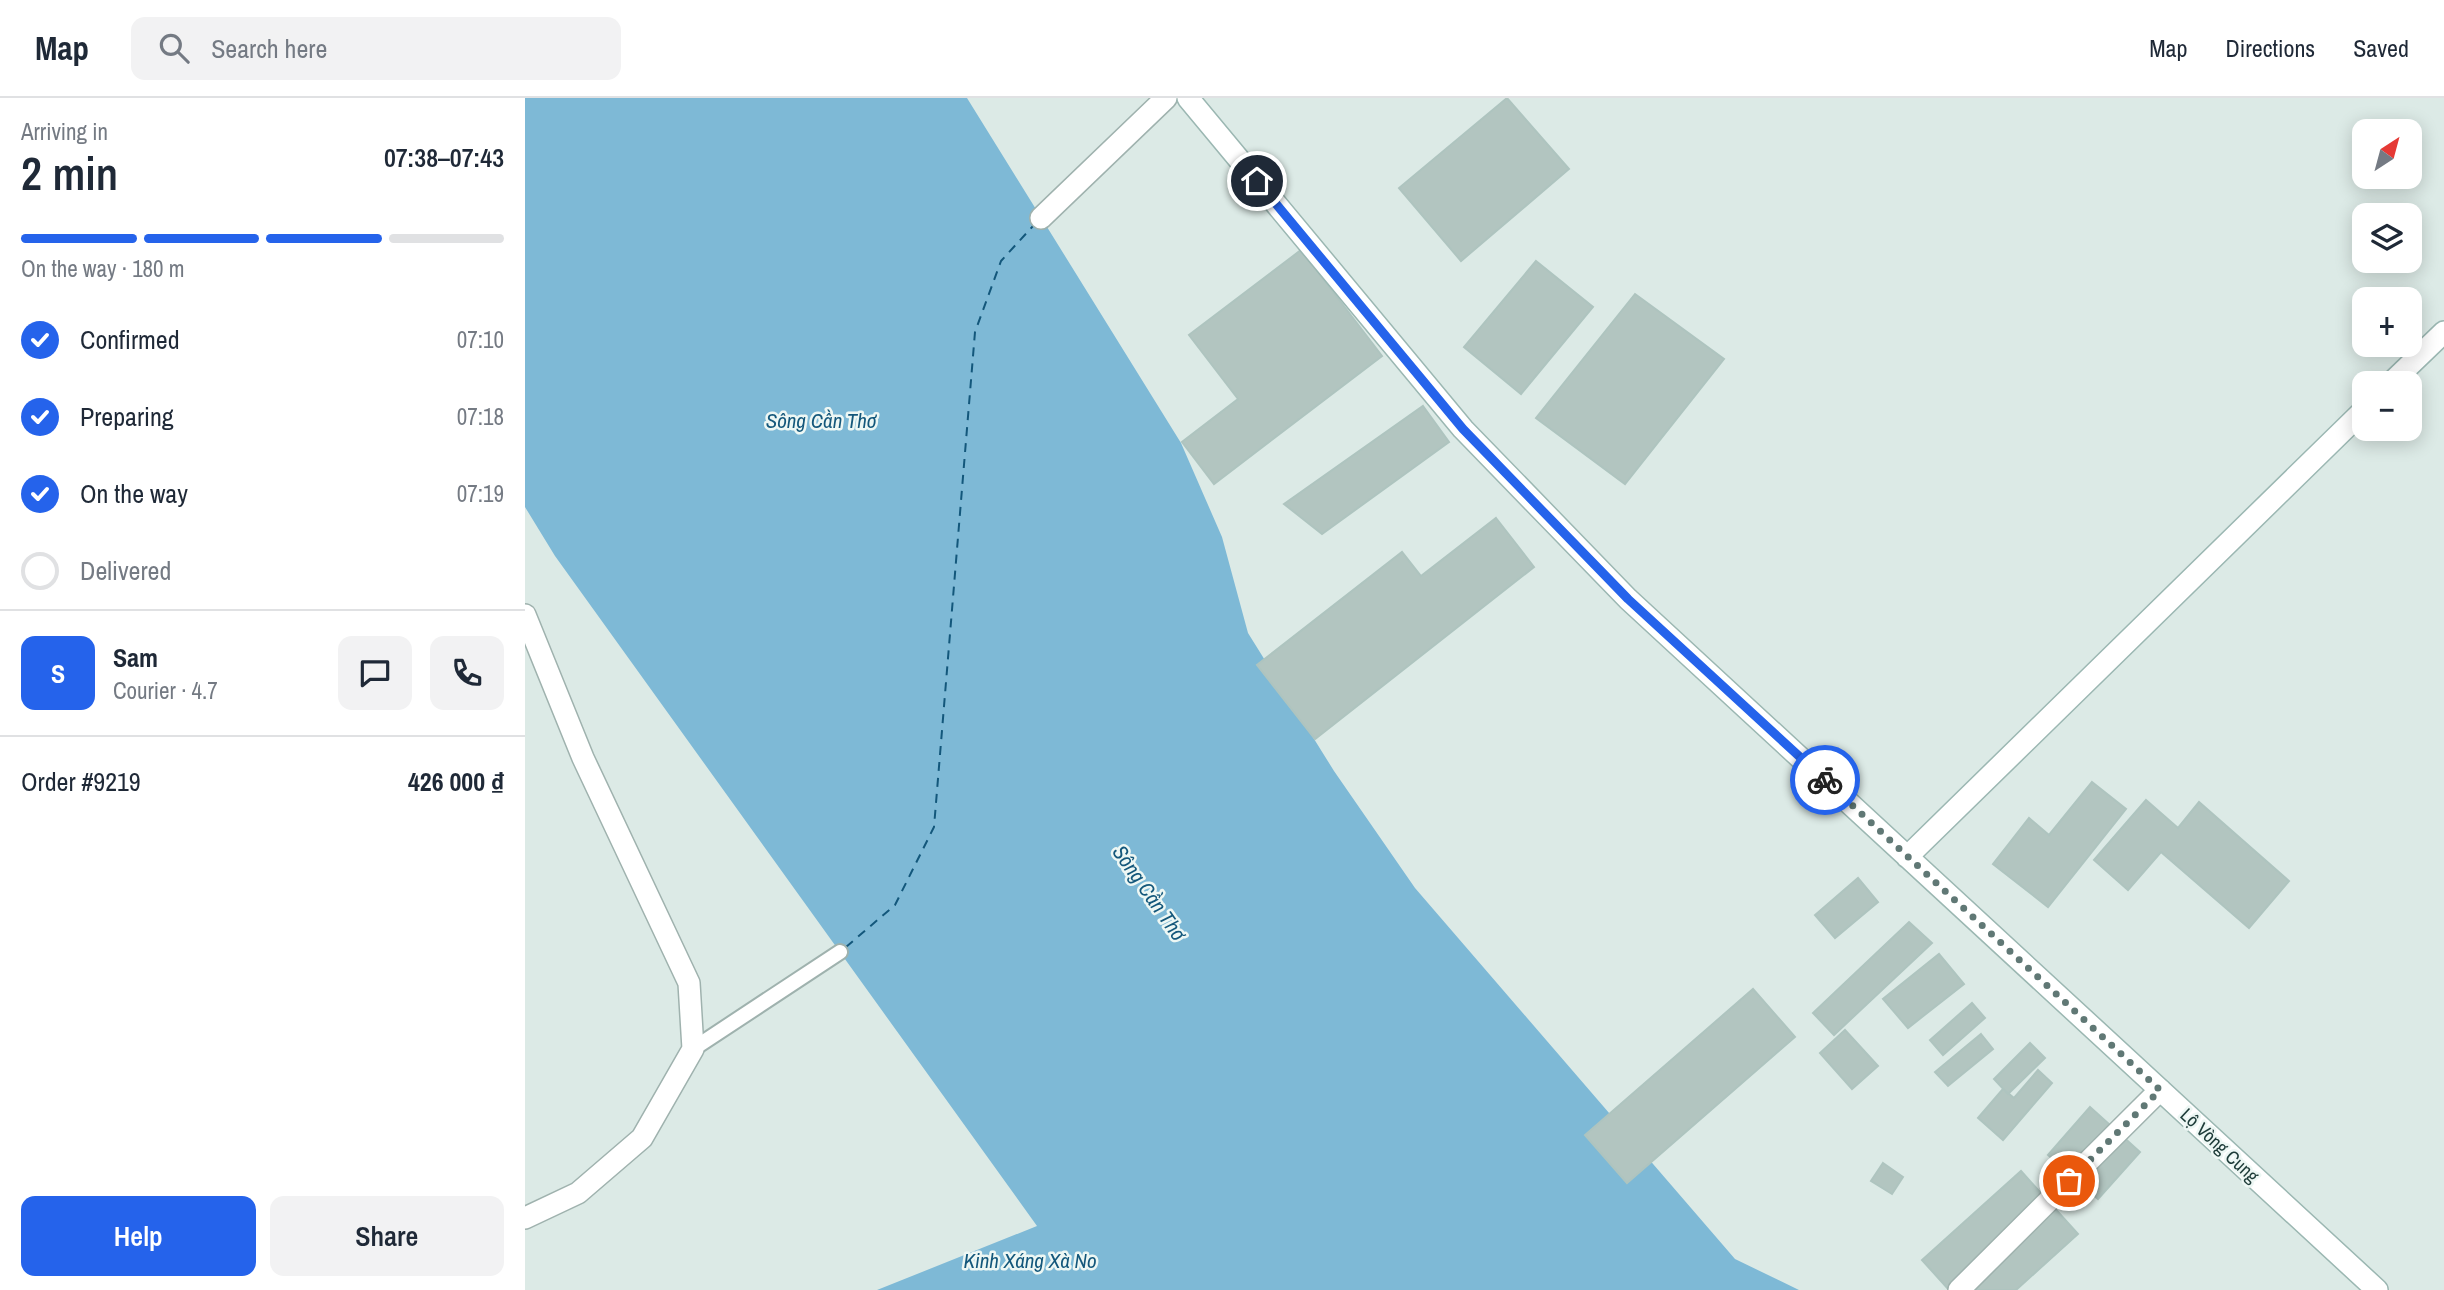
<!DOCTYPE html>
<meta charset="utf-8">
<style>
body{margin:0;font-family:"Archivo Narrow",sans-serif;background:#f2f2f3;color:#1f2937;height:100vh;display:flex;flex-direction:column;font-size:26px;white-space:nowrap}
*{box-sizing:border-box;margin:0}
p{font-size:23px;color:#747a83}
.icon{flex:none;width:38px;height:38px;fill:none;stroke:currentColor;stroke-width:2;stroke-linecap:round;stroke-linejoin:round}
.map{position:relative;flex:1;overflow:hidden}
.drawer{display:flex;flex-direction:column;background:#fff;width:525px}
.drawer>*{flex:none}
.needle{width:46px;rotate:36deg}
.fabs{position:absolute;left:1827px;top:21px;display:grid;gap:14px}
.fabs a{display:grid;place-items:center;width:70px;height:70px;border-radius:14px;background:#fff;box-shadow:0 4px 18px #0003;font-size:35px}
.pin{position:absolute;display:grid;place-items:center;width:60px;height:60px;color:#fff;margin:-30px;border:4px solid #fff;border-radius:50%;box-shadow:0 2px 7px #0007}
.courier{position:absolute;display:grid;place-items:center;width:70px;height:70px;margin:-35px;border:5px solid #2563eb;border-radius:50%;background:#fff;color:#222;box-shadow:0 2px 9px #0007}
.summary em{font-style:normal;font-weight:600}
.summary div{display:flex;flex-direction:column-reverse}
.summary{display:flex;align-items:center;justify-content:space-between;height:119px;padding:0 21px}
h1{font-size:46px;font-weight:600;line-height:52px}
.bar{display:grid;grid-template-columns:repeat(4,1fr);gap:10px 7px;align-content:center;height:84px;padding:0 21px}
.bar i{height:9px;border-radius:5px;background:#e0e1e3}
.bar .selected{background:#2563eb}
.bar p{grid-column:span 4}
.line{display:flex;align-items:center;gap:18px;padding:0 21px;border-top:2px solid #e0e1e3}
.line div{flex:1}
.round{display:grid;place-items:center;flex:none;width:74px;height:74px;border-radius:14px;background:#f2f2f3}
ol{padding:0 21px;list-style:none}
li{display:flex;align-items:center;gap:21px;height:77px}
li p{margin-inline-start:auto}
li .icon{padding:7px;border-radius:50%;background:#2563eb;color:#fff;stroke-width:4}
li:last-child{color:#747a83}
li i{width:38px;height:38px;border:4px solid #e0e1e3;border-radius:50%}
.action{display:flex;gap:14px;margin-top:auto;padding:14px 21px}
.action a{flex:1;height:80px;border-radius:14px;background:#2563eb;color:#fff;font-size:28px;font-weight:600;line-height:80px;text-align:center}
.action a+a{background:#f2f2f3;color:#1f2937}
header{display:flex;align-items:center;gap:42px;box-sizing:border-box;height:98px;padding:0 35px;background:#fff;border-bottom:2px solid #e0e1e3}
header strong{font-size:33px}
nav{display:flex;gap:38px;margin-inline-start:auto;font-size:24px}
.search{width:490px;height:63px;background:#f2f2f3;display:flex;align-items:center;gap:18px;box-sizing:border-box;padding:0 24px;border-radius:14px;color:#747a83;font-size:26px}
main{display:flex;flex:1;min-height:0}
.map>svg:first-child{display:block}
</style>
<header>
<strong>Map</strong>
<div class="search"><svg class="icon" aria-label="search" viewBox="0 0 24 24"><circle cx="10" cy="10" r="6"/><path d="M15 15l6 6"/></svg>Search here</div>
<nav><a>Map</a><a>Directions</a><a>Saved</a></nav>
</header>
<main>
<section class="drawer">
<div class="summary"><div><h1>2 min</h1><p>Arriving in</p></div><em>07:38–07:43</em></div>
<div class="bar"><i class="selected"></i><i class="selected"></i><i class="selected"></i><i></i><p>On the way · 180 m</p></div>
<ol>
<li><svg class="icon" aria-label="check" viewBox="0 0 24 24"><path d="M5 12l5 5 9-10"/></svg>Confirmed<p>07:10</p></li>
<li><svg class="icon" aria-label="check" viewBox="0 0 24 24"><path d="M5 12l5 5 9-10"/></svg>Preparing<p>07:18</p></li>
<li><svg class="icon" aria-label="check" viewBox="0 0 24 24"><path d="M5 12l5 5 9-10"/></svg>On the way<p>07:19</p></li>
<li><i></i>Delivered</li>
</ol>
<div class="line" style="height:126px"><b class="round" style="background:#2563eb;color:#fff">S</b><div><b>Sam</b><p>Courier · 4.7</p></div><a class="round"><svg class="icon" aria-label="chat" viewBox="0 0 24 24"><path d="M4 5h16v11H9l-5 4z"/></svg></a><a class="round"><svg class="icon" aria-label="phone" viewBox="0 0 24 24"><path d="M5 4h4l2 5-3 2q2 4 5 5l2-3 5 2v4C11 20 4 13 5 4z"/></svg></a></div>
<div class="line" style="height:91px"><div>Order #9219</div><b>426 000 ₫</b></div>
<div class="action"><a>Help</a><a>Share</a></div>
</section>
<div class="map">
<svg width="1919" height="1192" viewBox="0 0 1919 1192">
<rect width="100%" height="100%" fill="#dceae6"/>
<path fill="#7eb9d6" d="M0 0H442L656 345 697 439 723 535 809 673 890 790 1210 1161 1274 1192H352L512 1128 30 458 0 409Z"/>
<g fill="none" stroke-linecap="round" stroke-linejoin="round">
<path stroke="#13577b" stroke-width="2" stroke-dasharray="9 7" stroke-linecap="butt" d="M321 849 370 807 409 729 450 234 476 163 508 128"/>
</g>
<path fill="#b2c5c0" stroke="#aec4bf" stroke-width="2" d="M982 0 1044 71 936 163 874 90Z
M776 152 857 258 689 386 657 344 713 301 664 237Z
M1011 163 1068 209 996 296 939 249Z
M1110 196 1199 261 1100 386 1011 320Z
M898 308 924 344 797 436 759 406Z
M971 420 1009 469 790 641 732 567 877 454 896 478Z
M1567 684 1601 711 1523 809 1468 766 1504 720 1524 737Z
M1621 702 1653 730 1674 704 1764 783 1724 830 1636 754 1603 792 1569 762Z
M1333 780 1353 804 1310 840 1290 817Z
M1384 824 1407 845 1309 937 1288 915Z
M1414 856 1439 886 1383 930 1358 901Z
M1228 891 1270 939 1102 1085 1060 1037Z
M1447 905 1460 920 1418 957 1405 942Z
M1320 932 1353 968 1327 991 1295 955Z
M1456 936 1468 951 1423 988 1410 974Z
M1505 945 1520 960 1483 996 1469 981Z
M1513 972 1527 985 1478 1042 1453 1020 1478 991 1489 1000Z
M1565 1009 1615 1054 1573 1101 1523 1057Z
M1358 1065 1378 1079 1367 1096 1346 1083Z
M1496 1073 1553 1136 1491 1192H1424L1397 1162Z"/>
<g fill="none" stroke-linecap="round" stroke-linejoin="round">
<g stroke="#9fb2ae" stroke-width="18">
<path id="service" d="M168 951 315 854"/>
</g>
<g stroke="#9fb2ae" stroke-width="24">
<path id="minor" d="M516 120 641 0
M1434 1192 1635 992"/>
</g>
<g stroke="#9fb2ae" stroke-width="24">
<path id="tertiary" d="M0 517 58 660 164 885 168 951 117 1040 53 1095 0 1120"/>
</g>
<g stroke="#9bb7b2" stroke-width="24">
<path id="secondary" d="M663 0 938 331 1103 501 1852 1192
M1866 285 1919 234
M1382 759 1839 312"/>
</g>
<use href="#service" stroke="#fff" stroke-width="14"/>
<use href="#minor" stroke="#fff" stroke-width="21"/>
<use href="#tertiary" stroke="#fff" stroke-width="21"/>
<use href="#secondary" stroke="#fff" stroke-width="21"/>
</g>
<g fill="none" stroke-linecap="round" stroke-linejoin="round">
<path stroke="#607875" stroke-width="7" stroke-dasharray="0 12.6" d="M1300 682 1635 992 1544 1083"/>
<path stroke="#2563eb" stroke-width="9" d="M732 83 938 331 1103 501 1300 682"/>
</g>
<g text-anchor="middle" stroke-width="5" stroke-linejoin="round" paint-order="stroke">
<g font-size="19" fill="#1d3b38" stroke="#edf7f4">
<text transform="translate(1695 1047) rotate(43)" y="7">Lộ Vòng Cung</text>
</g>
<g font-size="21" font-style="italic" fill="#13577b" stroke="#edf7f4">
<text x="296" y="330">Sông Cần Thơ</text>
<text transform="translate(624 795) rotate(55)" y="7">Sông Cần Thơ</text>
<text x="505" y="1170">Kinh Xáng Xà No</text>
</g>
</g>
</svg>
<div class="fabs">
<a><svg class="needle" viewBox="-14 -14 28 28"><path d="M0-13l5 13h-10z" fill="#e53935"/><path d="M0 13l5-13h-10z" fill="#747a83"/></svg></a>
<a><svg class="icon" aria-label="layers" viewBox="0 0 24 24"><path d="M12 4l9 5-9 5-9-5zM3 14l9 5 9-5"/></svg></a>
<a>+</a>
<a>−</a>
</div>
<div class="pin" style="left:1544px;top:1083px;background:#ea580c"><svg class="icon" aria-label="bag" viewBox="0 0 24 24"><path d="M5 8h14l-1 12H6zM9 8a3 3 0 0 1 6 0"/></svg></div>
<div class="pin" style="left:732px;top:83px;background:#1f2937"><svg class="icon" aria-label="home" viewBox="0 0 24 24"><path d="M3 11l9-7 9 7M6 9v11h12V9"/></svg></div>
<div class="courier" style="left:1300px;top:682px"><svg class="icon" aria-label="bike" viewBox="0 0 24 24"><circle cx="6" cy="16" r="4"/><circle cx="18" cy="16" r="4"/><path d="M6 16l4-8h5l3 8M10 8l3 8H6M13 5h3"/></svg></div>
</div>
</main>
